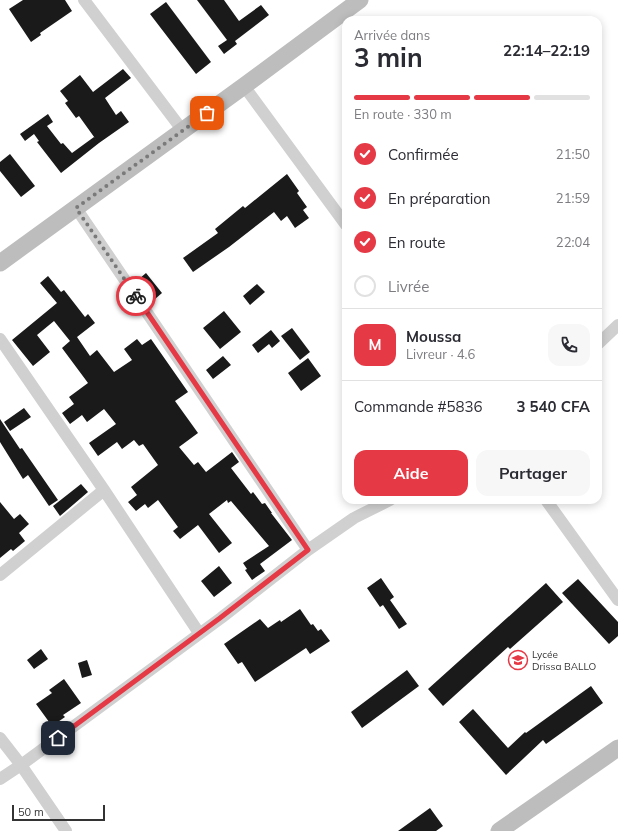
<!DOCTYPE html>
<html lang="fr">
<meta charset="utf-8">
<style>
body{margin:0;font-family:Mulish,sans-serif;background:#f7f7f7;color:#2b2b33;height:100vh;display:flex;flex-direction:column;font-size:15px;white-space:nowrap}
*{box-sizing:border-box;margin:0}
p{font-size:13px;color:#7c7c81}
.icon{flex:none;width:22px;height:22px;fill:none;stroke:currentColor;stroke-width:2;stroke-linecap:round;stroke-linejoin:round}
.map{position:relative;flex:1;overflow:hidden}
.sheet{position:absolute;left:342px;top:16px;width:260px;height:488px;display:flex;flex-direction:column;background:#fff;border-radius:12px;box-shadow:0 2px 10px #0003}
.sheet>*{flex:none}
.scale{position:absolute;left:12px;bottom:10px;width:93px;box-sizing:border-box;padding-left:4px;border:2px solid #333;border-top:0;font-size:11px;line-height:14px;white-space:nowrap;color:#333;-webkit-text-stroke:3px #fff;paint-order:stroke}
.pin{position:absolute;display:grid;place-items:center;width:34px;height:34px;color:#fff;margin:-17px;border-radius:8px;box-shadow:0 2px 6px #0006}
.courier{position:absolute;display:grid;place-items:center;width:40px;height:40px;margin:-20px;border:3px solid #e63946;border-radius:50%;background:#fff;color:#222;box-shadow:0 1px 5px #0007}
.head em{font-style:normal;font-weight:700}
.head div{display:flex;flex-direction:column-reverse}
.head{display:flex;align-items:center;justify-content:space-between;height:68px;padding:0 12px}
h1{font-size:26px;font-weight:700;line-height:30px}
.bar{display:grid;grid-template-columns:repeat(4,1fr);gap:6px 4px;align-content:center;height:48px;padding:0 12px}
.bar i{height:5px;border-radius:3px;background:#e1e1e2}
.bar .selected{background:#e63946}
.bar p{grid-column:span 4}
.line{display:flex;align-items:center;gap:10px;padding:0 12px;border-top:1px solid #e1e1e2}
.line div{flex:1}
.round{display:grid;place-items:center;flex:none;width:42px;height:42px;border-radius:12px;background:#f7f7f7}
ol{padding:0 12px;list-style:none}
li{display:flex;align-items:center;gap:12px;height:44px}
li p{margin-inline-start:auto}
li .icon{padding:4px;border-radius:50%;background:#e63946;color:#fff;stroke-width:4}
li:last-child{color:#7c7c81}
li i{width:22px;height:22px;border:2px solid #e1e1e2;border-radius:50%}
.button{display:flex;gap:8px;margin-top:auto;padding:8px 12px}
.button a{flex:1;height:46px;border-radius:12px;background:#e63946;color:#fff;font-size:16px;font-weight:700;line-height:46px;text-align:center}
.button a+a{background:#f7f7f7;color:#2b2b33}
.map>svg:first-child{display:block}
</style>
<div class="map">
<svg width="618" height="831" viewBox="0 0 618 831">
<rect width="100%" height="100%" fill="#fff"/>
<path fill="#1a1a1a" d="M23 0H65L72 11 40 33 41 35 31 42 9 9Z
M197 0H224L239 21 261 5 269 15 235 41 237 44 224 54 218 46 227 40Z
M166 2 211 62 196 74 150 14Z
M123 69 131 78 105 98 116 115 121 111 129 122 99 143 61 173 37 142 39 141 34 134 25 141 20 134 48 114 53 122 47 126 61 144 63 143 72 153 94 137 97 141 79 116 76 118 65 103 68 101 60 91 80 75 93 92Z
M10 154 35 186 21 197 0 171V162Z
M287 174 299 191 297 193 307 207 303 210 309 218 295 228 287 216 281 221 274 212 229 247 193 272 183 258 218 233 215 229 243 206 245 208Z
M146 273 162 293 155 299 139 279Z
M48 276 61 292 64 290 85 317 88 314 95 323 77 337 90 356 97 350 114 372 132 360 124 349 137 339 142 345 151 339 188 392 175 401 198 433 179 447 194 465 198 462 206 472 232 452 239 462 231 468 251 494 253 492 262 504 265 503 272 513H271L292 540 260 564 265 571 252 580 245 570 247 569 243 563 269 546 231 501 228 503 227 500 209 514 232 543 219 553 198 525 180 539 173 531 178 527 158 500 148 508 145 504 136 511 128 502 137 495 131 487 158 465 143 444 139 446 134 440 122 449 117 442 98 456 89 443 116 424 104 409 87 422 82 415 70 424 62 413 74 404 69 397 88 383 62 348 70 341 54 321 37 335 50 352 33 366 12 340 57 303 40 283Z
M257 284 265 292 250 305 243 296Z
M224 311 241 332 220 349 203 328Z
M292 328 310 352 300 360 281 336Z
M271 330 280 341 272 348 269 344 258 353 252 345Z
M223 356 231 365 213 379 206 370Z
M308 358 321 376 301 391 288 373Z
M24 408 31 417 10 431 4 422Z
M0 419 20 449 22 448 58 500 49 506 28 475 23 479 0 442Z
M81 484 88 492 60 516 53 506Z
M0 502 14 519 20 514 29 524 19 533 25 541 13 551 11 549 0 558Z
M219 566 232 583 214 597 201 581Z
M381 578 394 597 390 600 407 624 399 629 383 605 380 607 367 588Z
M578 579 618 622V636L609 644 562 593Z
M546 583 563 602 510 649 508 647 443 706 428 689Z
M300 609 311 625 313 624 318 631 321 629 330 641 310 654 306 648 255 682 242 662 238 664 224 644 260 619 268 628 280 620 281 622Z
M41 649 48 659 34 669 27 660Z
M87 660 92 675 82 678 78 663Z
M407 670 419 686 362 728 351 712Z
M64 679 81 703 63 715 65 717 52 726 36 704 52 693 49 690Z
M591 686 603 703 546 744 543 740 506 775 459 722 473 709 508 748 525 732 526 733Z
M430 808 443 826 436 831H398Z"/>
<g fill="none" stroke-linecap="round" stroke-linejoin="round">
<path stroke="#d0d0d0" stroke-width="12" d="M84 0 183 131
M244 86 346 225
M76 208 308 550
M0 339 104 490 199 633
M598 344 618 325
M546 500 618 600
M0 575 104 490
M0 738 21 765 66 831
M0 779 21 765 221 618 308 550 354 518 390 500"/>
<path stroke="#bdbdbd" stroke-width="17" d="M0 263 244 86 360 0
M499 831 618 748"/>
</g>
<g fill="none" stroke-linecap="round" stroke-linejoin="round">
<path stroke="#7a7a7a" stroke-width="4" stroke-dasharray="0 7.2" d="M136 296 76 208 207 113"/>
<path stroke="#e63946" stroke-width="5" d="M58 738 220 618 308 550 136 296"/>
</g>
<defs>
<g id="school-ring" transform="scale(1)"><circle r="9.5" fill="#fff" stroke="#e63946" stroke-width="1.5"/><path d="M0-5L7-2L0 1L-7-2ZM-4 1L0 2.5L4 1V4Q0 6-4 4Z" fill="#e63946"/></g>
</defs>
<g fill-rule="evenodd">
<use href="#school-ring" x="518" y="660"/>
</g>
<g text-anchor="middle" stroke-width="4" stroke-linejoin="round" paint-order="stroke">
<g font-size="10" fill="#333" stroke="#fff" text-anchor="start">
<text x="532" y="658">Lycée<tspan x="532" dy="12">Drissa BALLO</tspan></text>
</g>
</g>
</svg>
<div class="scale">50 m</div>
<div class="pin" style="left:207px;top:113px;background:#ea580c"><svg class="icon" aria-label="bag" viewBox="0 0 24 24"><path d="M5 8h14l-1 12H6zM9 8a3 3 0 0 1 6 0"/></svg></div>
<div class="pin" style="left:58px;top:738px;background:#1f2937"><svg class="icon" aria-label="home" viewBox="0 0 24 24"><path d="M3 11l9-7 9 7M6 9v11h12V9"/></svg></div>
<div class="courier" style="left:136px;top:296px"><svg class="icon" aria-label="bike" viewBox="0 0 24 24"><circle cx="6" cy="16" r="4"/><circle cx="18" cy="16" r="4"/><path d="M6 16l4-8h5l3 8M10 8l3 8H6M13 5h3"/></svg></div>
<section class="sheet">
<div class="head"><div><h1>3 min</h1><p>Arrivée dans</p></div><em>22:14–22:19</em></div>
<div class="bar"><i class="selected"></i><i class="selected"></i><i class="selected"></i><i></i><p>En route · 330 m</p></div>
<ol>
<li><svg class="icon" aria-label="check" viewBox="0 0 24 24"><path d="M5 12l5 5 9-10"/></svg>Confirmée<p>21:50</p></li>
<li><svg class="icon" aria-label="check" viewBox="0 0 24 24"><path d="M5 12l5 5 9-10"/></svg>En préparation<p>21:59</p></li>
<li><svg class="icon" aria-label="check" viewBox="0 0 24 24"><path d="M5 12l5 5 9-10"/></svg>En route<p>22:04</p></li>
<li><i></i>Livrée</li>
</ol>
<div class="line" style="height:72px"><b class="round" style="background:#e63946;color:#fff">M</b><div><b>Moussa</b><p>Livreur · 4.6</p></div><a class="round"><svg class="icon" aria-label="phone" viewBox="0 0 24 24"><path d="M5 4h4l2 5-3 2q2 4 5 5l2-3 5 2v4C11 20 4 13 5 4z"/></svg></a></div>
<div class="line" style="height:52px"><div>Commande #5836</div><b>3 540 CFA</b></div>
<div class="button"><a>Aide</a><a>Partager</a></div>
</section>
</div>
